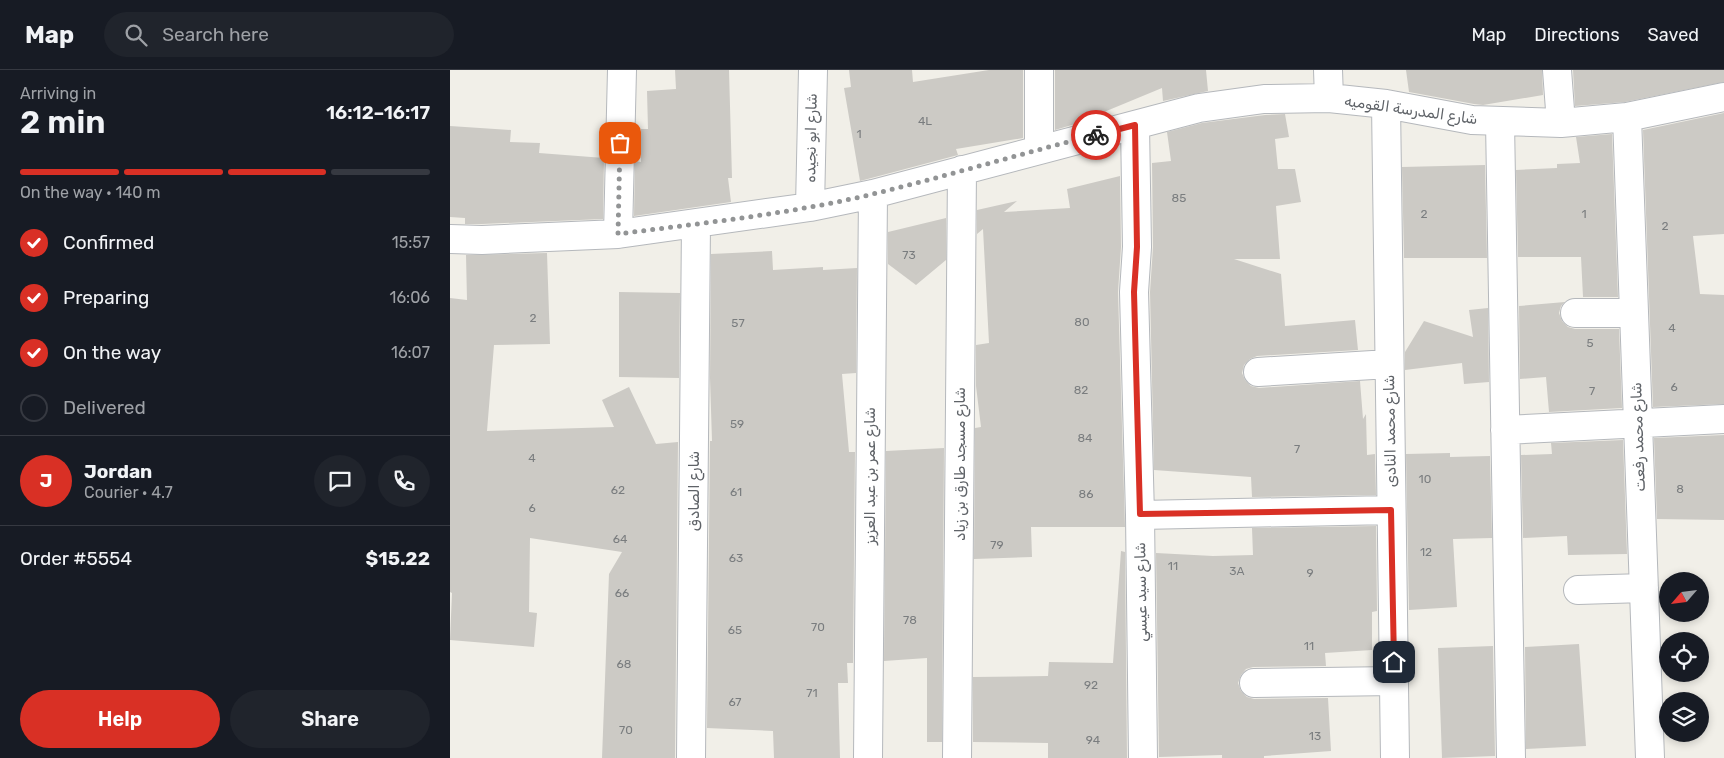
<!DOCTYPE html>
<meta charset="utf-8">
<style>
body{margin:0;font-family:Rubik,"Noto Sans Arabic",sans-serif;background:#20242c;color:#f1f3f6;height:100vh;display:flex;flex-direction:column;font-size:19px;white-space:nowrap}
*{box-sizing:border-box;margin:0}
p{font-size:16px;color:#9ea1a6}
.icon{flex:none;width:28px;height:28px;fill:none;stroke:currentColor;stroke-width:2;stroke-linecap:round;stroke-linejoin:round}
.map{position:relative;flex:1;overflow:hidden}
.details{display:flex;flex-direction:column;background:#171b24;width:450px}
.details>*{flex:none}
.needle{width:32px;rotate:242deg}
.tools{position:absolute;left:1209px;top:502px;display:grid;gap:10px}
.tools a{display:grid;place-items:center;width:50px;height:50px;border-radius:50%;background:#171b24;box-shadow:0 2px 8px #0003;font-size:25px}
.pin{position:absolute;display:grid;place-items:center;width:42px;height:42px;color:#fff;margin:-21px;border-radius:10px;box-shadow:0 2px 8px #0006}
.courier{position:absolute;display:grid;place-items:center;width:50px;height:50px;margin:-25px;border:4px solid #d93025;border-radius:50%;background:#fff;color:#222;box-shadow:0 1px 6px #0007}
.head em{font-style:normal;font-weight:600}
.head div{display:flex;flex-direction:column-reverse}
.head{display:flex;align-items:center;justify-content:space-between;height:85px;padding:0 20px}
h1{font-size:32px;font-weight:600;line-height:38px}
.bar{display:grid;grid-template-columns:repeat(4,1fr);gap:8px 5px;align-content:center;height:60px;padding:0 20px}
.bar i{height:6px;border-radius:4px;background:#363941}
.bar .on{background:#d93025}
.bar p{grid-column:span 4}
.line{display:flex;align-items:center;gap:12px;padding:0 20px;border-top:1px solid #363941}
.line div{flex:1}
.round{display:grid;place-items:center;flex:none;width:52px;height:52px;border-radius:26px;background:#20242c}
ol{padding:0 20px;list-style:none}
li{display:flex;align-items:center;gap:15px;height:55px}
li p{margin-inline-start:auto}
li .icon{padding:5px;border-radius:50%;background:#d93025;color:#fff;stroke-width:4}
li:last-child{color:#9ea1a6}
li i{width:28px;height:28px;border:2px solid #363941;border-radius:50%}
.primary-button{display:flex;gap:10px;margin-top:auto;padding:10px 20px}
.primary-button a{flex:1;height:58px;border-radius:30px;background:#d93025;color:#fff;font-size:20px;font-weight:600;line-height:58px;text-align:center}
.primary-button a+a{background:#20242c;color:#f1f3f6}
header{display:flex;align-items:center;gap:30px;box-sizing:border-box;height:70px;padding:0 25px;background:#171b24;border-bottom:1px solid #363941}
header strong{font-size:24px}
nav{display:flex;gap:28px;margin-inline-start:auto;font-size:18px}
.search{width:350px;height:45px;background:#20242c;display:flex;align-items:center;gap:12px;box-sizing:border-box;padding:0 18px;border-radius:28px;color:#9ea1a6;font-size:19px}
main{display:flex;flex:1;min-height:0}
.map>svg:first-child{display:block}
</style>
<header>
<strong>Map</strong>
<div class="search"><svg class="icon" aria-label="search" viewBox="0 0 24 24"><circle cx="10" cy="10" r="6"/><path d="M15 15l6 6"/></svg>Search here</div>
<nav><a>Map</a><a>Directions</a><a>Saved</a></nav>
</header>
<main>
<section class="details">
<div class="head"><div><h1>2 min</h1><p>Arriving in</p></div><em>16:12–16:17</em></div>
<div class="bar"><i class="on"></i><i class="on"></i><i class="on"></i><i></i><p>On the way · 140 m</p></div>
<ol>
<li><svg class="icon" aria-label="check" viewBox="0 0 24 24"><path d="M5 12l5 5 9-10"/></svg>Confirmed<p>15:57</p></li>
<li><svg class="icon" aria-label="check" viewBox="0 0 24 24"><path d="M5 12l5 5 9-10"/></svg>Preparing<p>16:06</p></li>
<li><svg class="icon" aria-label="check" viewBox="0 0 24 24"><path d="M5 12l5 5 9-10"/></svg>On the way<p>16:07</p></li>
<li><i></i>Delivered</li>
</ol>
<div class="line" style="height:90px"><b class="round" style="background:#d93025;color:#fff">J</b><div><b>Jordan</b><p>Courier · 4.7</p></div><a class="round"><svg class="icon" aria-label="chat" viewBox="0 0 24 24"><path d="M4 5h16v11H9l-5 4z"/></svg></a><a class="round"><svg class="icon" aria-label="phone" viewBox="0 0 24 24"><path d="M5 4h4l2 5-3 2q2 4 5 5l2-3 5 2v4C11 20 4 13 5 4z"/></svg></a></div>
<div class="line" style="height:65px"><div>Order #5554</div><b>$15.22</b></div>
<div class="primary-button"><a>Help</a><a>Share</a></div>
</section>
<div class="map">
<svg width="1274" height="688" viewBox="0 0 1274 688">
<rect width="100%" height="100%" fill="#f1efe8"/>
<path fill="#cccac5" d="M225 0H279L282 108H278L281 132 184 146 185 91 191 92V59H198L197 21 226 19Z
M399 0H462L463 12 539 0H573V68L506 79 508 85 410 111 394 18 401 17Z
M605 0H756L758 21 713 31 712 18 625 54 605 60Z
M956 0H1092L1093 25 1033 35 1024 34 959 22Z
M1123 0H1274V12L1175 32 1125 36Z
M1274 43V164L1243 166 1250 224 1274 225V334L1203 337 1193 60Z
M835 44 839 67 825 69 828 99H845L851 132 826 136 830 189H784L831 204 835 256 905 250 908 280 807 286 800 289 794 295 792 303 795 310 801 316 809 318 910 311 913 349 916 344 917 385 925 384 926 425 802 427 801 407 704 400 700 222 703 177 702 93 721 91 717 62 752 53 815 45Z
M0 56 61 60 60 72 90 73 89 83 154 88 153 149 32 154H15V148L0 147Z
M1162 64 1168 227H1133L1131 187H1068L1066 100 1107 98V94L1130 93 1126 67Z
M1035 95 1037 188H954L952 97Z
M670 106 671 177 668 222 675 457H581L582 487 524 489 525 358 531 357 526 316V275L539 273 533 159 527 164V140L567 131 554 142 620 138 617 119Z
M496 148V190L466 215 438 194V162Z
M322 181 323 200 373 197V200L407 198 406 303 392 304 399 382H405L403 593H397L398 613H388L390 688H324L323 661 257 658 260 371H262L260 308 261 184Z
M97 183 100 274 44 275 37 361 164 357 152 330 179 317 206 374 228 372 225 688H152L159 504 172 482 80 468 79 542 87 543 84 577 0 570 2 523 0 522V228L17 230 16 185Z
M169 222 230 223 229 308 169 307Z
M1115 232 1111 236 1109 243 1112 251 1118 257 1125 259H1169L1172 338 1099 342 1096 307 1070 309 1069 236Z
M1038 238 1039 312 1014 314 1012 293 955 300V282L974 251 1023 267 1019 240Z
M1274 365V450L1207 449 1204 368Z
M1173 370 1177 484 1118 485 1117 466 1073 468 1071 385 1102 384 1101 373Z
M494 378 492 672H477V588L434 591 436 381Z
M1000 383V387L1040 386 1042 468 1003 469 1007 537 959 540 956 384Z
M926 456 927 541 922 542V580L875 583 876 596 803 597 796 599 791 605 788 613 791 621 797 627 804 629 878 628 881 681 814 686V688H772V685L709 687 706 483 763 486 803 485 802 458Z
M671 481 675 482 677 688H598V673L523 672V607L598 606 599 592 663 593Z
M1129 574 1136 676 1076 679 1075 577Z
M1043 576 1045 686 992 688 988 578Z"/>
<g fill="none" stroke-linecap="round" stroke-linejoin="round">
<g stroke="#b5b8bc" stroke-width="30">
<path id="minor" d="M589 0V79
M878 0 879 28
M1107 0 1111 53
M936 34 945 688
M1177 47 1200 688
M1050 52 1061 688
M685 55 687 177 684 222 690 445 693 688
M360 137 363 0
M168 164 172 0
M0 169 32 170 168 164 360 137 423 124 749 38 814 29 879 28 936 34 1022 50 1111 53 1177 47 1274 27
M1125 243H1184
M808 302 939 294
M1055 360 1274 349
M690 445 941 440
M1128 520 1194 518
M804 613 944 611
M241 688 246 154
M418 688 423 124
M507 688 512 100"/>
</g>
<use href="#minor" stroke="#fff" stroke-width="28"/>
</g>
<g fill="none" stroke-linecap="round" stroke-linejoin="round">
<path stroke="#929495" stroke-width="5" stroke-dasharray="0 9" d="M170 73 168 164C253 153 339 144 423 124 498 106 572 83 646 65"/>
<path stroke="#d93025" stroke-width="6" d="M646 65 685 55 687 177 684 222 690 444 941 440 944 592"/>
</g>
<g text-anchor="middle" stroke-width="4.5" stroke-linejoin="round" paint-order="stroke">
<g font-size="12" fill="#7a7d7f">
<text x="475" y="55">4L</text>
<text x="409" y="68">1</text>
<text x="729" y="132">85</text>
<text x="974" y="148">2</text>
<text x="1134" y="148">1</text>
<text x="1215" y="160">2</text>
<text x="459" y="189">73</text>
<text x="83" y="252">2</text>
<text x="632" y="256">80</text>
<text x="288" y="257">57</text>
<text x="1222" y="262">4</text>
<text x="1140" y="277">5</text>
<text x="1224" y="321">6</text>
<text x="631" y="324">82</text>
<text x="1142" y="325">7</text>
<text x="287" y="358">59</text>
<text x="635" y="372">84</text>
<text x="847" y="383">7</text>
<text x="82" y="392">4</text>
<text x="975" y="413">10</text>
<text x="1230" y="423">8</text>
<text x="168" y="424">62</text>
<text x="286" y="426">61</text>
<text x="636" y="428">86</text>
<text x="82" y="442">6</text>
<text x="170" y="473">64</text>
<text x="547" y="479">79</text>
<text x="976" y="486">12</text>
<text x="286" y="492">63</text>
<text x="723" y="500">11</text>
<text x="787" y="505">3A</text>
<text x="860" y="507">9</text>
<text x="172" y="527">66</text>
<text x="460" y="554">78</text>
<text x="368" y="561">70</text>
<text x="285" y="564">65</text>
<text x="859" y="580">11</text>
<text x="174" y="598">68</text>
<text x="641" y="619">92</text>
<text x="362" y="627">71</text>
<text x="285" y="636">67</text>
<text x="176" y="664">70</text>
<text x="865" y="670">13</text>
<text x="643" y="674">94</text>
</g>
<g font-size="15" fill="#5f6368" stroke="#fff">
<text transform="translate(961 40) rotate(8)" y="5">شارع المدرسة القوميه</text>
<text transform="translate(361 68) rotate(-89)" y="5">شارع ابو نجيده</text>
<text transform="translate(940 361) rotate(-91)" y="5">شارع محمد النادى</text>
<text transform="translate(1188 367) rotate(-92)" y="5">شارع محمد رفعت</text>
<text transform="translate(510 394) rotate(-90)" y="5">شارع مسجد طارق بن زياد</text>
<text transform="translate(420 406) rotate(-90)" y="5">شارع عمر بن عبد العزيز</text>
<text transform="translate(244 421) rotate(-90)" y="5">شارع الصادق</text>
<text transform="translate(691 522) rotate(-91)" y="5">شارع سيد عيسي</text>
</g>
</g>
</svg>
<div class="tools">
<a><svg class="needle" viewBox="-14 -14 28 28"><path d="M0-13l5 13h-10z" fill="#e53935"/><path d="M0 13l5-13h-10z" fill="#9ea1a6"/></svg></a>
<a><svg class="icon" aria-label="locate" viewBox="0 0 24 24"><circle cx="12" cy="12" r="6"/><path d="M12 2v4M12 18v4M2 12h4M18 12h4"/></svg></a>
<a><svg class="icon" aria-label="layers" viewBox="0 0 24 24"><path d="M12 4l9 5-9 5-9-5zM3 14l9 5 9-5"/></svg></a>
</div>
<div class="pin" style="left:170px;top:73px;background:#ea580c"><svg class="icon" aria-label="bag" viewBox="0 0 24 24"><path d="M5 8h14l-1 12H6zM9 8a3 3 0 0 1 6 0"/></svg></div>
<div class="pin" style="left:944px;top:592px;background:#1f2937"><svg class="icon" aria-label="home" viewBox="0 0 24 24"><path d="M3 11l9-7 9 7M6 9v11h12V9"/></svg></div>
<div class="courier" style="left:646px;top:65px"><svg class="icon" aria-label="bike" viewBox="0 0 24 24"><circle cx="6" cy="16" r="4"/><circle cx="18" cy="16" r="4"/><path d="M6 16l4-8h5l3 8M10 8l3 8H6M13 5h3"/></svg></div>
</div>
</main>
